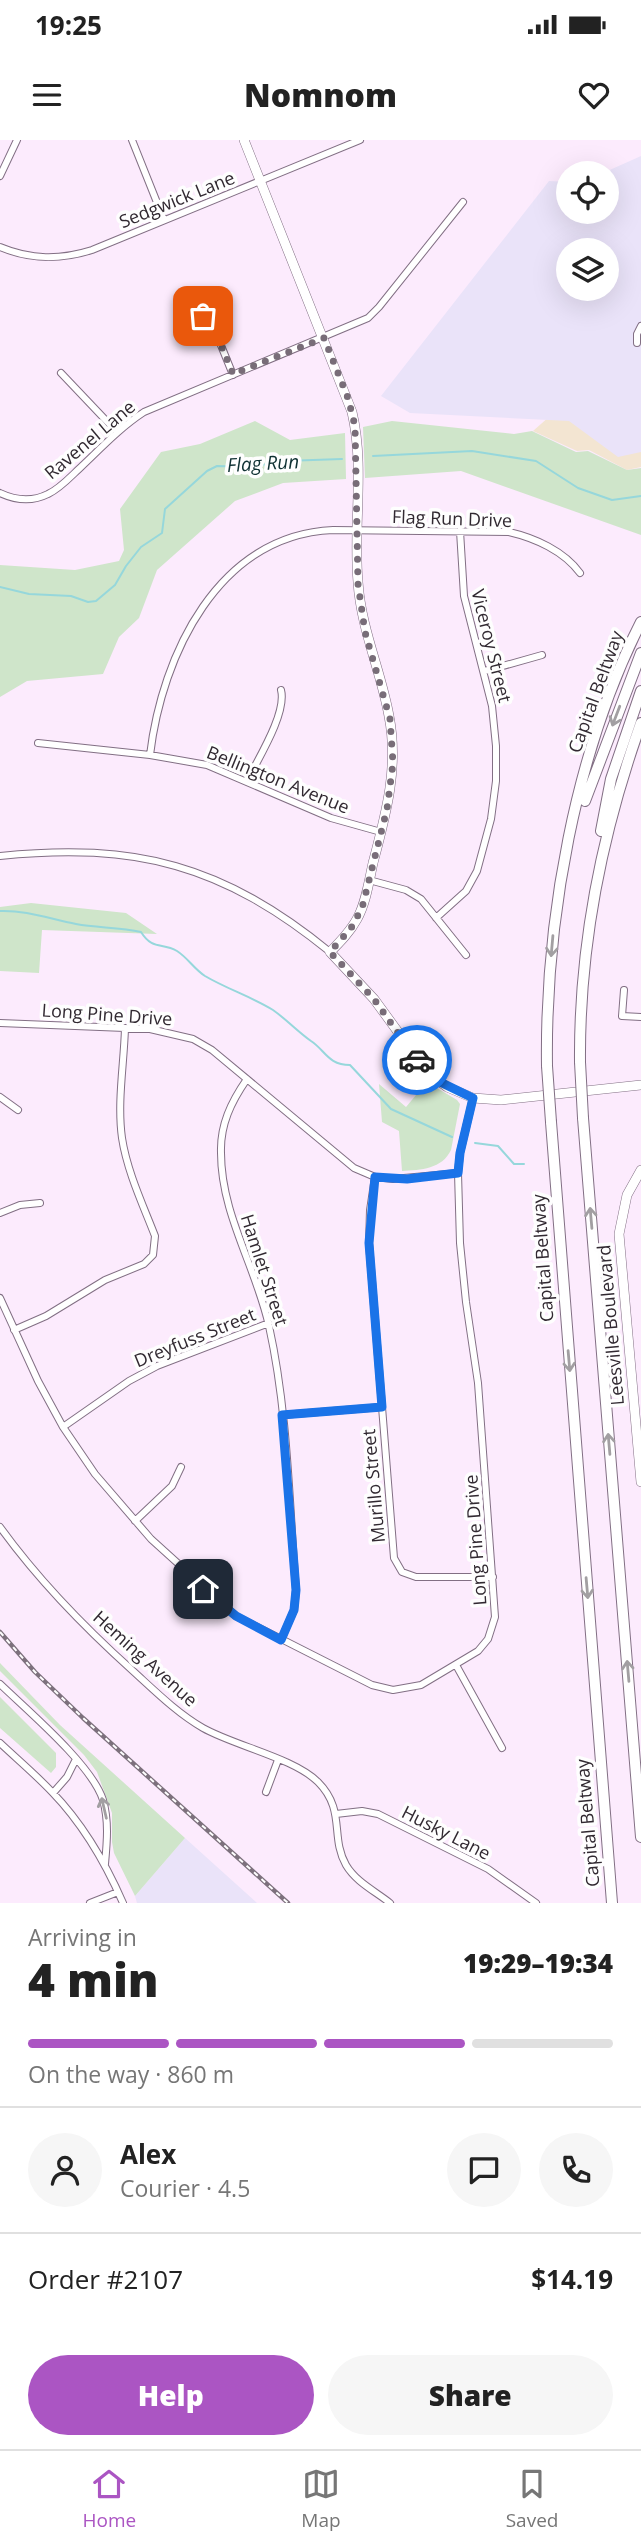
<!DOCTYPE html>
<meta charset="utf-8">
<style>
body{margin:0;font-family:"Open Sans",sans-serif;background:#f6f6f6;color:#222;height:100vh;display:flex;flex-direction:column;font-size:26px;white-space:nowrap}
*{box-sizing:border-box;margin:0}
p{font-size:23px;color:#767676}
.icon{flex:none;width:38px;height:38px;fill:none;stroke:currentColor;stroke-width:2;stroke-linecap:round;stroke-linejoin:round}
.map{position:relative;height:1763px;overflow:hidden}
.panel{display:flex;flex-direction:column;background:#fff;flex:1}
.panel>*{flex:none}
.fabs{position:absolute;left:556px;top:21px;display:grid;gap:14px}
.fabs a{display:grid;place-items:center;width:63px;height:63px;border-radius:50%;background:#fff;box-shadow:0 7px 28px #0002;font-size:35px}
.pin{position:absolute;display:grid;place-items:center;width:60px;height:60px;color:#fff;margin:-30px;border-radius:14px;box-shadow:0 4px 10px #0006}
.courier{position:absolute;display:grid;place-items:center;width:70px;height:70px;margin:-35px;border:5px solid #1a73e8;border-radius:50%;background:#fff;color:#222;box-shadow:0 2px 9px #0007}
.summary em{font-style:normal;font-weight:800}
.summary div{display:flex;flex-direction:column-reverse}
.summary{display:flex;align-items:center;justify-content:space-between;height:119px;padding:0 28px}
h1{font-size:46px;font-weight:800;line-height:52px}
.bar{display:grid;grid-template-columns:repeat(4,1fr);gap:10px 7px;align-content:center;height:84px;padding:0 28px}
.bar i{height:9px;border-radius:5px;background:#e0e0e0}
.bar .active{background:#ab55c3}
.bar p{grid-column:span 4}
.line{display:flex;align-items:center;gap:18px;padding:0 28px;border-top:2px solid #e0e0e0}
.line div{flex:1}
.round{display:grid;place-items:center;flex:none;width:74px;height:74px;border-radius:37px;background:#f6f6f6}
.action{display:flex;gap:14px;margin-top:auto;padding:14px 28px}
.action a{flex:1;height:80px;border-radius:42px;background:#ab55c3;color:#fff;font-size:28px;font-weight:800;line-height:80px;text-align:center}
.action a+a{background:#f6f6f6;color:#222}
.status{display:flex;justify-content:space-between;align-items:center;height:49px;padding:0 35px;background:#fff;direction:ltr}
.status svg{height:19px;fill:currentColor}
header{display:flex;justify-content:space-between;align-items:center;height:91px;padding:0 28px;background:#fff;font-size:32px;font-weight:800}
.dock{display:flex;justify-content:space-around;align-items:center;height:98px;border-top:2px solid #e0e0e0;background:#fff;font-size:19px;color:#767676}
.dock a{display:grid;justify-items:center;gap:4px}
.dock .active{color:#ab55c3}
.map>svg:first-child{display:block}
</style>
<div class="status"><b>19:25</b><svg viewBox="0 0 49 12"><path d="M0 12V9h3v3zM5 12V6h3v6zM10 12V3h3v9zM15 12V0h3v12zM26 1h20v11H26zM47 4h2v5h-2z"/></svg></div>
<header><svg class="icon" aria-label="menu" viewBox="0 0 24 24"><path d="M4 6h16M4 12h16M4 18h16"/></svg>Nomnom<svg class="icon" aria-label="heart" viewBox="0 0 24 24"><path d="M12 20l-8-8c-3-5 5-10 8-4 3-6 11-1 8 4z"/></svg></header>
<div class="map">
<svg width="641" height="1763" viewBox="0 0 641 1763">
<rect width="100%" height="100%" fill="#fcebfd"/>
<path fill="#f3e5d2" d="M624 211 641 216V327L627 330 589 310 577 311 533 291Z"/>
<path fill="#eae3f9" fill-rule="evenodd" d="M641 16V312L618 317 569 281 410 273 381 256 549 41 569 42V72H607V33H603ZM569 110H607V149H569Z
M185 1698 257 1763H137L135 1756Z"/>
<path fill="#cfe5ca" d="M255 281 290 300 345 293 346 339 283 343 235 361 157 430 139 478 119 497 103 534 27 541 0 557V425L75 430 119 421 124 410 120 369 161 312 200 304Z
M392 281 514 294 532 291 576 312 588 311 627 330 641 328V395L461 331 365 338 363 287Z
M31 763 126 773 157 794 42 790 39 833 0 831V767Z
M427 942 457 960 460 964 451 1010C442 1029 421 1030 402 1031L399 991 382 982 379 944 406 967Z
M0 1523 60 1585 185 1698 135 1756 114 1713 112 1702V1673L97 1632 84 1615 0 1531Z
M0 1557 56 1613V1627L51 1633 0 1588Z"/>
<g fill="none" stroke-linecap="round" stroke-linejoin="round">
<path stroke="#96d7db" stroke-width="2" d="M373 316 472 311 536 321 578 348 612 360 641 356
M0 447 29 454 71 456 88 462 96 461 115 445 126 426 141 407 162 393 165 369 207 331 217 326 251 327 284 321 342 319
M0 771C26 770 50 779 76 784 97 788 119 787 141 792 153 811 162 802 177 811 188 818 194 829 205 836 227 849 252 857 273 870 286 879 298 892 311 901 325 910 328 925 350 925L391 969 452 997
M475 1003 498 1006 514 1024H524"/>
<g stroke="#826f84" stroke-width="8">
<path id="street" d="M132 0 164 80
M0 36 17 0
M0 107C31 120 60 120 92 110L360 0
M200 174 214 188 233 235
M637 203V194L641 186
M61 233 117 292
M0 353C15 360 32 362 48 354 61 348 71 336 82 326 102 307 121 287 144 272L368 178 379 167 463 62
M485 531 542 515
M38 603 150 615 207 625 331 678 381 692
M150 615C162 515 218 395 333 390L509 392C535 398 564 411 580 433
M247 641C258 619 287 573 281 550
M0 716C136 702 223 725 330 812
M369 740 406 750 421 759 466 815
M436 778 466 751 477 731 491 679 496 641V606L492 566 464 456 460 391
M624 850 622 876 641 877
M0 883 150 889 193 899 212 910 354 1028 375 1037 393 1039 458 1033
M247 939C231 962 220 985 221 1013 221 1074 256 1127 269 1186 288 1272 289 1362 296 1450L294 1470 281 1500
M0 957 18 970
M375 1037 370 1070 369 1103 394 1418 402 1432 416 1437H493
M0 1073 20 1065 40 1063
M0 1158 38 1241 63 1287 95 1334 151 1399 236 1476 372 1545 393 1550 421 1545 478 1511 488 1499 495 1477 478 1243 466 1162 460 1103 458 1033 460 1013 473 958
M14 1190 46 1176 105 1140 144 1124 153 1115 155 1096C143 1065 127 1031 122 998 117 962 124 924 125 888
M282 1275 382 1267
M63 1287 129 1241 157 1226 269 1183
M135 1381 172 1346 181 1327
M0 1387C39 1441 84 1487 133 1531 155 1551 177 1573 203 1588 235 1606 294 1618 318 1642 346 1670 330 1697 346 1725 356 1742 375 1751 390 1763
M456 1525 502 1608
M0 1544C28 1571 92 1625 103 1660 109 1681 107 1702 105 1724
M0 1603C17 1619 36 1635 52 1652 82 1683 106 1724 123 1763
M266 1652 278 1620
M53 1653 67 1637 76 1619
M336 1674 362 1671 378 1674 488 1729 536 1763
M90 1763 118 1752"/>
</g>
<g stroke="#826f84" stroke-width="10">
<path id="secondary" d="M244 0 352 272C365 327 353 386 358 442 361 489 381 531 389 576 399 627 386 674 373 723 369 741 366 763 357 779 350 792 340 802 330 812L374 859 428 933 447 947 473 958 501 960 641 945
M641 1030 627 1055 619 1094 641 1342"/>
</g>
<g stroke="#826f84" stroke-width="12">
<path id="highway" d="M585 661 641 513
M601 691 611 639 641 551
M580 922C579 805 602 692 641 583
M547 926C545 781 575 612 641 482
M583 978 641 1697
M551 982 612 1763"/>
</g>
<use href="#street" stroke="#fff" stroke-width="6"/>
<use href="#secondary" stroke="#fff" stroke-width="9"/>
<use href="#highway" stroke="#fff" stroke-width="10"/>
<g stroke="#7d717d" stroke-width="4.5">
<path id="rail" d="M0 1492 35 1532 83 1578 288 1763"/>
</g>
<use href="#rail" stroke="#fefefe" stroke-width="2" stroke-dasharray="5" stroke-linecap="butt"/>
<g stroke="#826f84" stroke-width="12" stroke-linecap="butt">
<path id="highway-bridge" d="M580 922 583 978
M547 926 551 982"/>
</g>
<use href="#highway-bridge" stroke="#fff" stroke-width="10"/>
</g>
<defs><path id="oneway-shaft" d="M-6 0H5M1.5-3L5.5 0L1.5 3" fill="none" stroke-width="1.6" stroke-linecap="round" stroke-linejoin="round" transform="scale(1.75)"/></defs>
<g stroke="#a29fa2">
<use href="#oneway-shaft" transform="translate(616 576) rotate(111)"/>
<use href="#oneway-shaft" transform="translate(552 806) rotate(95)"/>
<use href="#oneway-shaft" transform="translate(591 1078) rotate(-95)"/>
<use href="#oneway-shaft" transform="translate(569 1221) rotate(85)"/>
<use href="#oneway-shaft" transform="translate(609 1304) rotate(-95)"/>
<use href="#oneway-shaft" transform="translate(587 1448) rotate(85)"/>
<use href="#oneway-shaft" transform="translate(628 1531) rotate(-95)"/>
<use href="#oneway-shaft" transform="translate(104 1668) rotate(-103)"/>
</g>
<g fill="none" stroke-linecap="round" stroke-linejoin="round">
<path stroke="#786d78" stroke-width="7" stroke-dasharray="0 12.6" d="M203 176 214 188 233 234 324 198 348 258 355 286 358 444 365 492 390 579 393 623 387 669 362 768 351 788 330 812 374 859 417 920"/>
<path stroke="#1a73e8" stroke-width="9" d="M203 1449 236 1476 281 1500 294 1470 296 1450 282 1275 382 1267 369 1103 375 1037 407 1039 458 1033 460 1013 473 958 438 941 417 920"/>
</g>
<g text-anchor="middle" stroke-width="7" stroke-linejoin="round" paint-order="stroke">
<g font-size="18" fill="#312931" stroke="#fefefe">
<text transform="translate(177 60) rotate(-22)" y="6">Sedgwick Lane</text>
<text transform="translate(90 300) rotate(-40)" y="6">Ravenel Lane</text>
<text transform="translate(452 379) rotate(2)" y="6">Flag Run Drive</text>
<text transform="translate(491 506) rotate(76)" y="6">Viceroy Street</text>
<text transform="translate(596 552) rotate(-70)" y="6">Capital Beltway</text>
<text transform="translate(278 640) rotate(22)" y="6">Bellington Avenue</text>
<text transform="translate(107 875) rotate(4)" y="6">Long Pine Drive</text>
<text transform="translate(543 1118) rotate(-94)" y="6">Capital Beltway</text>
<text transform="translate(264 1130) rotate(72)" y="6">Hamlet Street</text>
<text transform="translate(611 1185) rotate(-95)" y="6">Leesville Boulevard</text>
<text transform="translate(195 1198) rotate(-22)" y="6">Dreyfuss Street</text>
<text transform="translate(374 1346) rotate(-95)" y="6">Murillo Street</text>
<text transform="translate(476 1400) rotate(-94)" y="6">Long Pine Drive</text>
<text transform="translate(145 1519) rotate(42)" y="6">Heming Avenue</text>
<text transform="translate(588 1683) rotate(-95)" y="6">Capital Beltway</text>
<text transform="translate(446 1693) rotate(27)" y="6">Husky Lane</text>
</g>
<g font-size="19" font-style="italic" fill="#0f3133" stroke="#fefefe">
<text transform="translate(263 323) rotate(-3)" y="7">Flag Run</text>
</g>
</g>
</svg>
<div class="fabs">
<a><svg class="icon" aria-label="locate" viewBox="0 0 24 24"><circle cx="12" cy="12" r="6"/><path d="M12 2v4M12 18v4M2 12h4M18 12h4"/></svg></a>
<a><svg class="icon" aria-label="layers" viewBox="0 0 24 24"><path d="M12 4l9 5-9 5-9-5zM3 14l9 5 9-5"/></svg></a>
</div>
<div class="pin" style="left:203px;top:176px;background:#ea580c"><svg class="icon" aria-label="bag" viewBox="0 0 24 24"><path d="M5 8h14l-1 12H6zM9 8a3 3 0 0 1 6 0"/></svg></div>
<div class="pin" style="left:203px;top:1449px;background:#1f2937"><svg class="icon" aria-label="home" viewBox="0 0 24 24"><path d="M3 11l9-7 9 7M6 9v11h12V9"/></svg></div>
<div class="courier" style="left:417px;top:920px"><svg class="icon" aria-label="car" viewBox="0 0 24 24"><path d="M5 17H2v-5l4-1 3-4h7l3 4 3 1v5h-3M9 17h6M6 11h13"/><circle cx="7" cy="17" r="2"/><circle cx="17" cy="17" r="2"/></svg></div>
</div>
<section class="panel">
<div class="summary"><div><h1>4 min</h1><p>Arriving in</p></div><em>19:29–19:34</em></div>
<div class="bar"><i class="active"></i><i class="active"></i><i class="active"></i><i></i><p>On the way · 860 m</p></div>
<div class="line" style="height:126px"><a class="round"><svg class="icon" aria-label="person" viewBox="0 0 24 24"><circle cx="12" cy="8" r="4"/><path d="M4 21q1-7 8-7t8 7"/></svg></a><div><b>Alex</b><p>Courier · 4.5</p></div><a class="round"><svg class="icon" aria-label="chat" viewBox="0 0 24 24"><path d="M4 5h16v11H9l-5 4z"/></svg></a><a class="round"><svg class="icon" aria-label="phone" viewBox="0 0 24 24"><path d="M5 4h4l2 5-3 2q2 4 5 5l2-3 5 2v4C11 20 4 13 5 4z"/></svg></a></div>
<div class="line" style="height:91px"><div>Order #2107</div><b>$14.19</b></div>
<div class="action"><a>Help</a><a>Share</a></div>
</section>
<nav class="dock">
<a class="active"><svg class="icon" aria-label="home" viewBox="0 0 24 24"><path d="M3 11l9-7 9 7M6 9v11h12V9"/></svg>Home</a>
<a><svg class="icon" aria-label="map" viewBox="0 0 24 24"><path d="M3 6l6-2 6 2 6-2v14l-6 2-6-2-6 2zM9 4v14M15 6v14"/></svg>Map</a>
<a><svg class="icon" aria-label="saved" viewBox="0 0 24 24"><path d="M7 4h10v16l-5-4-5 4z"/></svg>Saved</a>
</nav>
